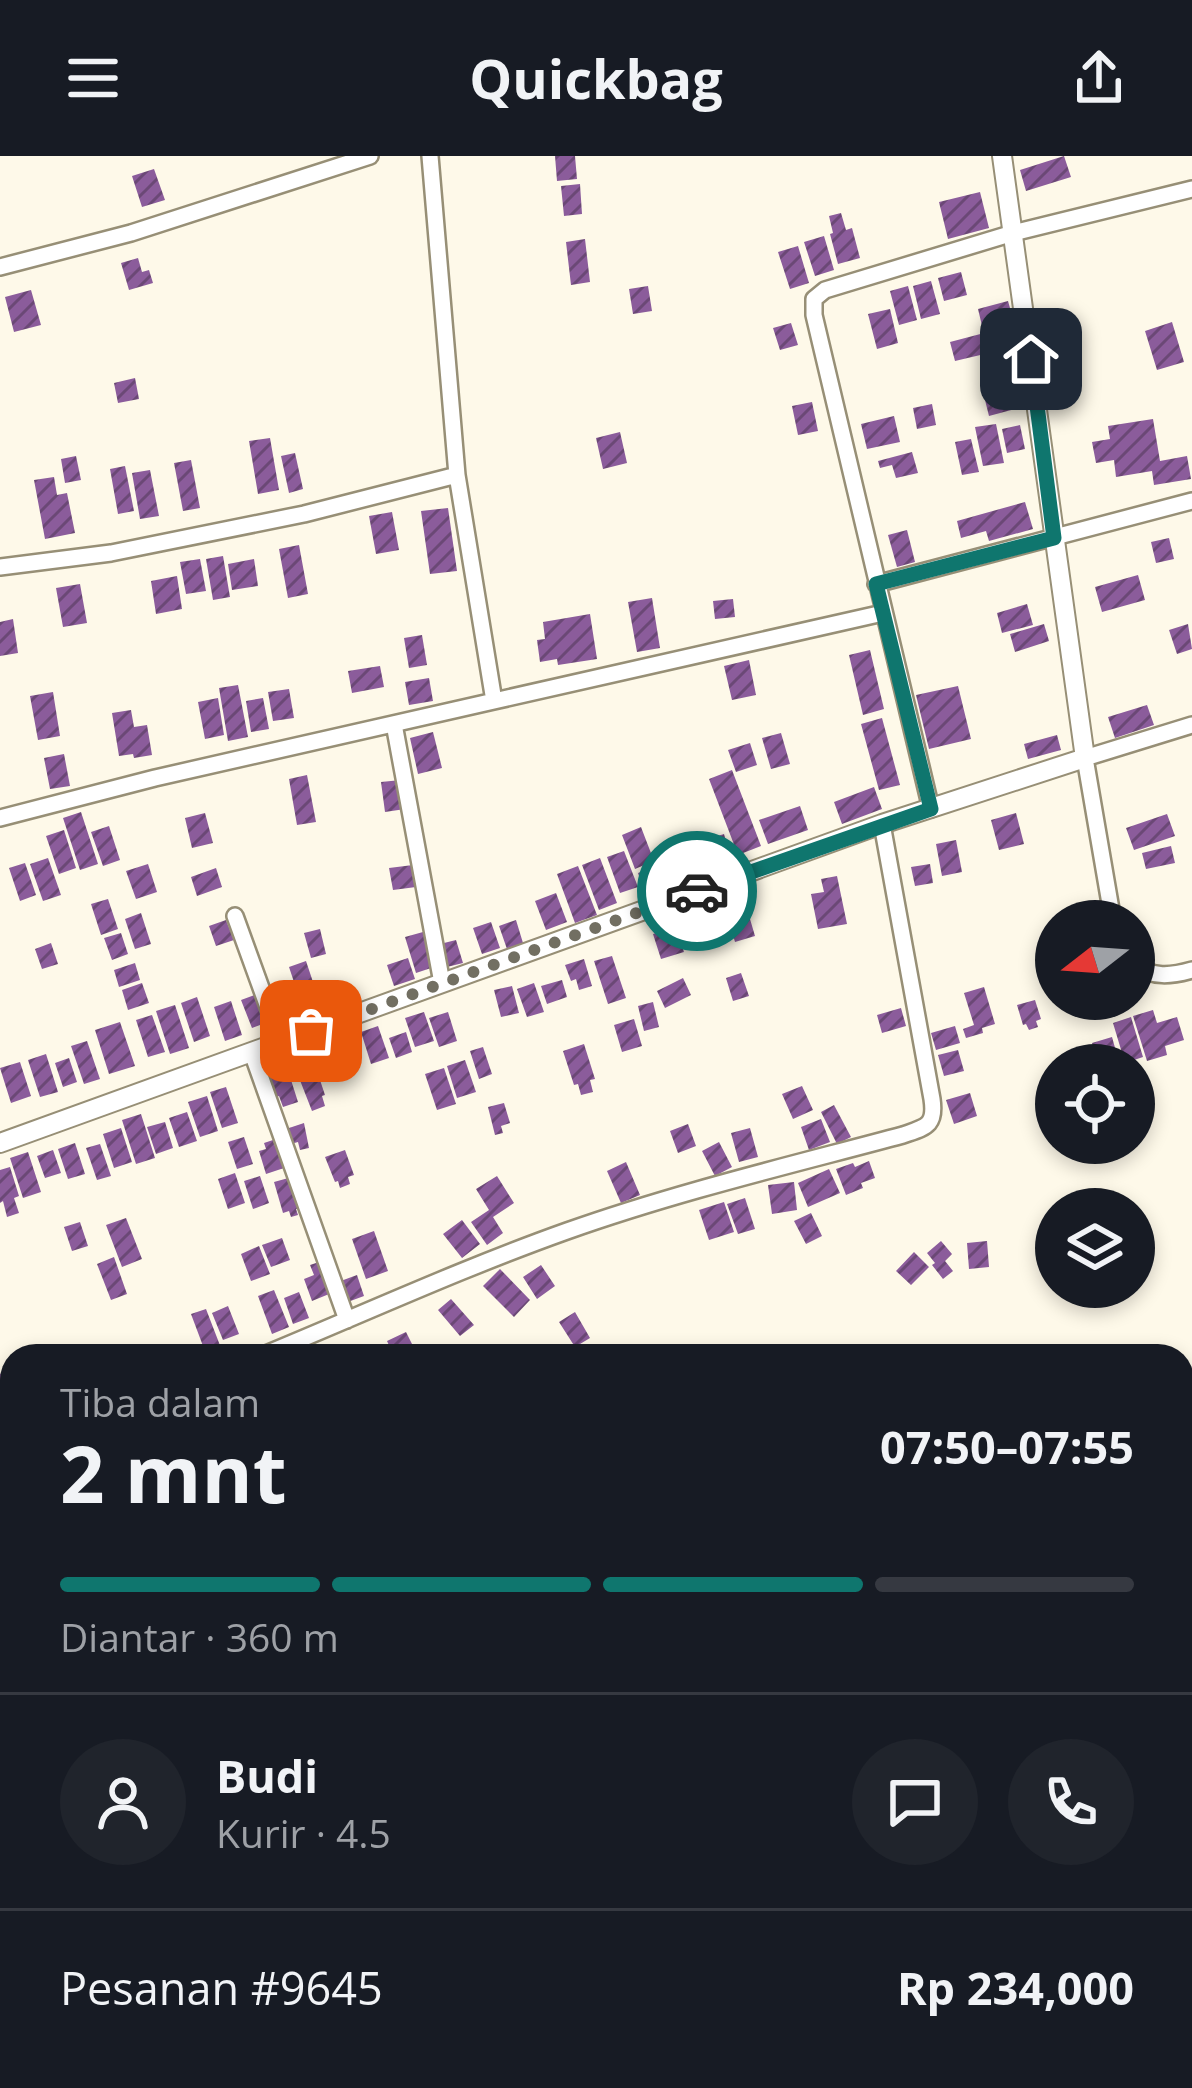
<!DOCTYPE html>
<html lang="id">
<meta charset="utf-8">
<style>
body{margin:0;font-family:"Open Sans",sans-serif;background:#20242c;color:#f1f3f6;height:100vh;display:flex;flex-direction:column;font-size:45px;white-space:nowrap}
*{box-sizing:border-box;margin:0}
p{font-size:39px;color:#9ea1a6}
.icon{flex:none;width:66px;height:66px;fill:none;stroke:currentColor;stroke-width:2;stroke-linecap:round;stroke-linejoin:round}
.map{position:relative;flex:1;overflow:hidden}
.drawer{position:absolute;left:0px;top:1188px;width:1194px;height:744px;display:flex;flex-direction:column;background:#171b24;border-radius:36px 36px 0 0;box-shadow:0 6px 18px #0003}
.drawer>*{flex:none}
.needle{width:78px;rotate:253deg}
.controls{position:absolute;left:1035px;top:744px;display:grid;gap:24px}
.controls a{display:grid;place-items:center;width:120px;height:120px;border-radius:50%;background:#171b24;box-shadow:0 6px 18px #0003;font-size:60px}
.pin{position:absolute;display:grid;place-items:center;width:102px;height:102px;color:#fff;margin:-51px;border-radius:24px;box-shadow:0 6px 18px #0006}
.courier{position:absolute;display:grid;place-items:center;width:120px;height:120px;margin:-60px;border:9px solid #0f766e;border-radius:50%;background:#fff;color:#222;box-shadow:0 3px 15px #0007}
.overview em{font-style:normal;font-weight:700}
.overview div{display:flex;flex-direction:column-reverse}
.overview{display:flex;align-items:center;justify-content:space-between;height:204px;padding:0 60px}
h1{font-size:78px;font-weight:700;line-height:90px}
.bar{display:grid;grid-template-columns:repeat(4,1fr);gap:18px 12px;align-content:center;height:144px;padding:0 60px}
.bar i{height:15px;border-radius:9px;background:#363941}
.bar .selected{background:#0f766e}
.bar p{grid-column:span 4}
.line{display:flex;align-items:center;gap:30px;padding:0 60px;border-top:3px solid #363941}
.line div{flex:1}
.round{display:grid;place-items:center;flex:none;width:126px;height:126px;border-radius:63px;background:#20242c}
header{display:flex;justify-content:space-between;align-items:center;height:156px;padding:0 60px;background:#171b24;font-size:54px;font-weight:700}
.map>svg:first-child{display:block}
</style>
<header><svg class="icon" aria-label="menu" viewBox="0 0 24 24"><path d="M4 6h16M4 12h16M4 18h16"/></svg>Quickbag<svg class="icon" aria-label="share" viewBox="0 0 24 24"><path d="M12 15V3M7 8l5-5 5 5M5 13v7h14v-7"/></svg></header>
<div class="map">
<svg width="1192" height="1932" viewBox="0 0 1192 1932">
<defs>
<pattern id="building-hatch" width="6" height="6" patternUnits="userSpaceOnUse" patternTransform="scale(3)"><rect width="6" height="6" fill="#8b5c9b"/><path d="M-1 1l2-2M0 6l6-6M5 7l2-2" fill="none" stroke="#6b4876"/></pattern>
</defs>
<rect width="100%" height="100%" fill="#fef9e9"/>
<path fill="url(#building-hatch)" d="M555 0H575L577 23 557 25Z
M1064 0 1071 21 1026 35 1020 14Z
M154 13 165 44 142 51 132 20Z
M580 28 582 58 564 60 561 30Z
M980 36 989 72 948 83 939 46Z
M841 57 846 74 852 72 860 102 838 108 830 78 833 77 829 60Z
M824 80 834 114 815 120 804 86Z
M585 83 590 126 571 129 566 86Z
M798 90 809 127 790 133 778 96Z
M138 102 142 116 149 114 153 127 129 134 121 107Z
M961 116 967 139 944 145 938 122Z
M931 125 940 158 921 163 913 130Z
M648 130 652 155 633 158 629 133Z
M908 130 917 164 899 169 890 135Z
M31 134 41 169 14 176 5 141Z
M1008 145 1014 166 983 174 978 153Z
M890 153 898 187 877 193 868 158Z
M1172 166 1184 206 1157 214 1145 175Z
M791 167 798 189 780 194 773 172Z
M988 176 993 196 955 205 950 186Z
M135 222 139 243 118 247 114 227Z
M1011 237 1015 253 989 260 985 244Z
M812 246 818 275 798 279 792 250Z
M932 248 936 269 917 273 913 252Z
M894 260 900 286 867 293 861 268Z
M1153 263 1160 305 1187 300 1191 323 1154 329 1152 315 1116 321 1114 304 1096 307 1092 286 1110 283 1108 270Z
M996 268 1004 307 983 310 975 271Z
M1020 269 1025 293 1007 297 1002 273Z
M620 276 627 307 603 313 596 282Z
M270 282 279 334 258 338 249 285Z
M971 283 979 316 962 319 955 286Z
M912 296 918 317 896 322 892 309 880 312 878 305Z
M295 297 303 333 289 337 281 300Z
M76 300 81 324 65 327 61 303Z
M191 304 200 352 183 355 174 307Z
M125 310 134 355 118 358 110 313Z
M150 314 159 360 140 363 132 317Z
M54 321 57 339 67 337 75 377 45 383 34 324Z
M1025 346 1033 373 989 385 986 375 961 382 957 365Z
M448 352 457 415 430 418 421 355Z
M392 356 399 394 376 398 369 360Z
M907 374 915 406 897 411 888 379Z
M1169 382 1174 403 1156 407 1151 386Z
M299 389 308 438 288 442 279 393Z
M223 400 230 441 213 444 206 403Z
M200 403 206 435 186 438 180 406Z
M254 403 258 430 232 434 228 408Z
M1138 419 1145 444 1102 456 1095 431Z
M177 420 182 453 156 458 151 425Z
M80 428 87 467 63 471 56 432Z
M652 442 660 492 637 496 628 446Z
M733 443 735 461 715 463 713 445Z
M1027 448 1033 469 1002 477 997 457Z
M590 458 597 503 558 509 557 503 540 506 537 484 545 483 543 466Z
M13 463 18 497 0 500V466Z
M1044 468 1049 485 1015 496 1010 478Z
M1188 468 1192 493 1177 498 1169 474Z
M422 479 427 509 409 512 404 482Z
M870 494 884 553 863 559 849 499Z
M749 504 756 539 732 544 724 510Z
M380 510 384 531 352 537 348 515Z
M429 522 433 545 409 549 405 526Z
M238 529 248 581 228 585 219 532Z
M958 530 971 583 929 593 916 539Z
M289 533 294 562 273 565 268 536Z
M53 536 60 580 38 584 30 540Z
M218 542 224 579 205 583 198 546Z
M263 542 269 573 251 576 246 545Z
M1147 549 1154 569 1115 582 1108 561Z
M131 554 134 571 147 569 152 599 134 602 133 598 119 600 112 557Z
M882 562 900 629 879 634 861 568Z
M433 576 442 612 418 618 410 582Z
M781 577 790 608 771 613 762 582Z
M1057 579 1061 594 1028 603 1024 588Z
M750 587 757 609 736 616 728 594Z
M64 598 70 630 50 633 44 602Z
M732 614 761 690 738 699 709 623Z
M307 619 316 666 297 669 289 623Z
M401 624 405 653 385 656 381 626Z
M874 631 882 653 842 668 834 646Z
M800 650 808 674 768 688 759 664Z
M81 656 98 708 80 714 63 662Z
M205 657 213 687 192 692 185 662Z
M1016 657 1024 688 999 694 991 664Z
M1167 658 1175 680 1134 694 1126 672Z
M109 670 120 704 103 710 91 676Z
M641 671 654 705 635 713 622 679Z
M64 674 76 712 59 718 46 680Z
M692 676 701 702 684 708 675 682Z
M724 678 731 703 710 709 702 685Z
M956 684 962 716 942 720 936 688Z
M1171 690 1175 707 1146 713 1142 697Z
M624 695 638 731 620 737 607 701Z
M48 702 61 739 43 745 30 708Z
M600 702 617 747 599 754 582 709Z
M25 707 36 739 20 745 9 712Z
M148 708 157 736 136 743 126 715Z
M930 708 933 727 915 730 911 711Z
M413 709 416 731 393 734 389 712Z
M578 710 597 759 575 767 557 718Z
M657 710 663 729 644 735 638 717Z
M216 712 222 731 197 740 191 721Z
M837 720 847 768 818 773 811 738 824 736 821 723Z
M556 737 567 766 546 774 535 745Z
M108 743 118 773 101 779 91 748Z
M745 746 755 780 735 786 725 752Z
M717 751 726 780 707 786 698 756Z
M141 757 151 788 135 793 125 763Z
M698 763 705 788 687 794 680 768Z
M226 764 234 784 216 790 209 770Z
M516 764 523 787 507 793 499 770Z
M491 766 500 792 482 798 473 772Z
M676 771 684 796 661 803 653 778Z
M320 773 326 798 311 802 304 777Z
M423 776 434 811 416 817 405 781Z
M121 777 128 798 112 804 104 782Z
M456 784 463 807 447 811 440 788Z
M51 787 58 808 42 813 35 793Z
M612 800 626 842 608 848 594 805Z
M408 802 415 823 394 830 387 809Z
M584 803 592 830 579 834 576 823 571 825 565 809Z
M306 805 313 826 296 832 289 811Z
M135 807 140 824 119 831 114 814Z
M741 817 749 840 733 845 726 822Z
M683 822 691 839 665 852 657 835Z
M562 824 567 841 547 848 541 830Z
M142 827 149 847 128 854 122 834Z
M534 827 544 856 527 861 517 833Z
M316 828 322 845 301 852 294 835Z
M512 830 519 857 501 861 494 834Z
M984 831 995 868 982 872 983 877 966 882 963 873 974 869 964 837Z
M257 838 268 866 252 872 241 844Z
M197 841 210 880 194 886 181 847Z
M1035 844 1041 863 1036 865 1038 871 1029 874 1026 868 1023 869 1017 849Z
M231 845 242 879 225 885 214 851Z
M653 846 659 871 644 875 638 850Z
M175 849 189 892 170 898 156 855Z
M901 852 906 870 882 877 877 859Z
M1153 854 1157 867 1177 861 1184 884 1165 890 1167 899 1147 905 1133 860Z
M424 856 434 885 415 891 405 862Z
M448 856 457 885 439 891 429 862Z
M152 859 165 896 148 901 136 864Z
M1131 861 1143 901 1125 907 1113 867Z
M634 863 642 890 622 896 614 869Z
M120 866 135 910 109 918 95 874Z
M378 870 389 902 371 908 361 876Z
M955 870 960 887 936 894 931 877Z
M406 876 412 896 396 902 389 882Z
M1112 881 1119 906 1099 909 1092 887Z
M87 885 100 923 84 928 71 890Z
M584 888 595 923 590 924 593 936 581 939 578 928 574 929 563 895Z
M483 891 492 918 479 923 470 895Z
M958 894 964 915 944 920 938 899Z
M46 898 58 936 40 941 28 904Z
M69 902 77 926 63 931 55 907Z
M313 903 325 939 322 940 325 950 312 955 294 909Z
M465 904 476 936 457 942 447 910Z
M285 905 298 946 283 951 279 940 272 943 262 912Z
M20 906 31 940 11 947 0 912Z
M444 912 456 948 437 954 425 918Z
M802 930 813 954 793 963 782 938Z
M226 931 238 967 222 972 210 936Z
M970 937 977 960 954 968 946 944Z
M207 940 218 975 200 981 188 946Z
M504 947 510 967 501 970 503 977 495 979 488 951Z
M834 949 851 981 837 988 821 956Z
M187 956 197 985 179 991 169 962Z
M141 958 155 1002 136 1008 122 964Z
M821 963 830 986 809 994 801 971Z
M165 966 173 992 156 998 147 971Z
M304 967 309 992 300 994 298 986 291 988 286 973Z
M688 968 696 990 678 997 670 975Z
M121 972 132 1006 114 1012 103 978Z
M750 972 758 1001 739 1006 731 977Z
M244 981 253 1008 237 1013 228 986Z
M273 984 275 990 282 988 290 1010 266 1018 259 995 266 993 264 987Z
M719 986 732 1011 715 1020 702 995Z
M75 987 85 1018 68 1023 58 993Z
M100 988 111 1020 97 1024 86 992Z
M53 994 61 1017 45 1022 37 1000Z
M345 994 354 1019 348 1021 350 1028 340 1032 338 1025 335 1026 325 1001Z
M28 996 41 1036 23 1042 10 1002Z
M869 1005 875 1022 861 1027 863 1032 846 1039 836 1013 853 1007 855 1011Z
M626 1006 640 1039 621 1047 607 1015Z
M10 1011 19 1040 14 1042 19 1057 7 1061 3 1045 0 1047V1014Z
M829 1013 840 1037 808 1051 798 1027Z
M235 1017 245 1047 228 1053 218 1023Z
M260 1020 269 1047 253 1053 244 1025Z
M497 1020 514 1047 493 1061 503 1077 487 1089 471 1066 489 1054 476 1033Z
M292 1021 301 1052 296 1053 298 1059 291 1061 289 1055 283 1057 274 1026Z
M794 1026 797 1054 772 1058 768 1029Z
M745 1042 755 1073 738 1078 727 1048Z
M724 1046 734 1076 709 1084 699 1054Z
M811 1057 822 1080 806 1088 794 1065Z
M126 1062 142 1103 122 1111 106 1069Z
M462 1064 480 1088 462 1102 443 1078Z
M80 1066 88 1090 72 1095 64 1071Z
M374 1075 388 1115 366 1123 352 1083Z
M282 1082 290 1104 271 1111 262 1089Z
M941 1085 952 1098 945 1105 953 1115 943 1123 932 1109 935 1107 927 1097Z
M987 1085 989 1111 969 1113 967 1087Z
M259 1090 270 1118 251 1125 241 1098Z
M914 1096 929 1111 911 1129 896 1115Z
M114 1101 127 1138 111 1144 97 1108Z
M322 1105 334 1136 312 1145 304 1123 314 1119 310 1109Z
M541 1109 555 1130 537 1143 523 1121Z
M500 1113 530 1144 514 1161 483 1130Z
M357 1119 364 1140 345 1147 338 1126Z
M274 1134 289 1171 272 1178 258 1140Z
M299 1136 309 1162 293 1168 284 1142Z
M451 1143 474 1169 460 1180 438 1154Z
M228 1150 239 1178 223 1184 212 1157Z
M206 1153 221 1192 206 1198 191 1158Z
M575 1156 590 1182 575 1191 559 1166Z
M406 1176 418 1200H394L387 1185Z
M9 1214 12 1222V1267L6 1270 0 1255V1218Z"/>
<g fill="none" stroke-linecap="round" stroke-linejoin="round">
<g stroke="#978f76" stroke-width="20">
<path id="minor" d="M0 111 131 77 370 0
M0 411 111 397 304 358 457 319
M876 428 1192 345
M494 545 883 457
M394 568 442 827
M931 653 814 159V143L825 134 1013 77 1192 33
M0 662 155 622 494 545 457 319 430 0
M235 760 281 887
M1113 765 1085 602 1192 569
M1134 809C1153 822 1171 820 1192 814
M252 897 347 1164
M261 1200C363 1158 463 1112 567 1075 677 1036 791 1009 903 979 926 971 936 970 932 943L882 668
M0 1307 12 1302
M0 1544 12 1547"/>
</g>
<g stroke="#978f76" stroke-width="22">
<path id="tertiary" d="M0 987 882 668 1085 602 1002 0"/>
</g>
<use href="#minor" stroke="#fff" stroke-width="15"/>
<use href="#tertiary" stroke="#fff" stroke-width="18"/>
</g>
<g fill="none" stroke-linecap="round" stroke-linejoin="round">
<path stroke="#726f62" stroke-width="12" stroke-dasharray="0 21.6" d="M311 875 697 735"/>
<path stroke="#0f766e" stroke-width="15" d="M697 735 931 653 876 428 1054 382 1031 203"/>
</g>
</svg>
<div class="controls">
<a><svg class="needle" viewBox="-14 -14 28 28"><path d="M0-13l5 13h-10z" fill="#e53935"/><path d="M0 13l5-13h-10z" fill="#9ea1a6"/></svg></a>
<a><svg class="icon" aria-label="locate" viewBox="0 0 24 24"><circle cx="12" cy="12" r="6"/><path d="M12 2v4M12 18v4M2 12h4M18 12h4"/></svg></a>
<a><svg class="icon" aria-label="layers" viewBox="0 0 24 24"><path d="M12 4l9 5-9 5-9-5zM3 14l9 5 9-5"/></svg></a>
</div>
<div class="pin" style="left:311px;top:875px;background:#ea580c"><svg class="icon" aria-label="bag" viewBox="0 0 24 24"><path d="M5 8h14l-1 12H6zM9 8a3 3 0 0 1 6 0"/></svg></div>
<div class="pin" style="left:1031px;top:203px;background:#1f2937"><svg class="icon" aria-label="home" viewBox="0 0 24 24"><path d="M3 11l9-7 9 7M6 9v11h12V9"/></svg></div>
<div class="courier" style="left:697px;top:735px"><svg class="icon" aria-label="car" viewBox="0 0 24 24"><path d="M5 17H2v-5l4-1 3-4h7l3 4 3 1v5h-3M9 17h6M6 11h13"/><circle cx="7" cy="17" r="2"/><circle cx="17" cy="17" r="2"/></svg></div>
<section class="drawer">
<div class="overview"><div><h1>2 mnt</h1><p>Tiba dalam</p></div><em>07:50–07:55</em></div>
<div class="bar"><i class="selected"></i><i class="selected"></i><i class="selected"></i><i></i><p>Diantar · 360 m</p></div>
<div class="line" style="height:216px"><a class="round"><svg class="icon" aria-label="person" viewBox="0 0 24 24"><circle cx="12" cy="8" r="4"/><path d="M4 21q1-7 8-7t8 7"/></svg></a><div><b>Budi</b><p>Kurir · 4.5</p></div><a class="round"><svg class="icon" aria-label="chat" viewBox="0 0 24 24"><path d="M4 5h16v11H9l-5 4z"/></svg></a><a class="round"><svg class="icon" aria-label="phone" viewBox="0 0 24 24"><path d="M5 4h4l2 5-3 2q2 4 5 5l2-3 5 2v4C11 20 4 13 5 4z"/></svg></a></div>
<div class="line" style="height:156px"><div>Pesanan #9645</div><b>Rp 234,000</b></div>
</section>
</div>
